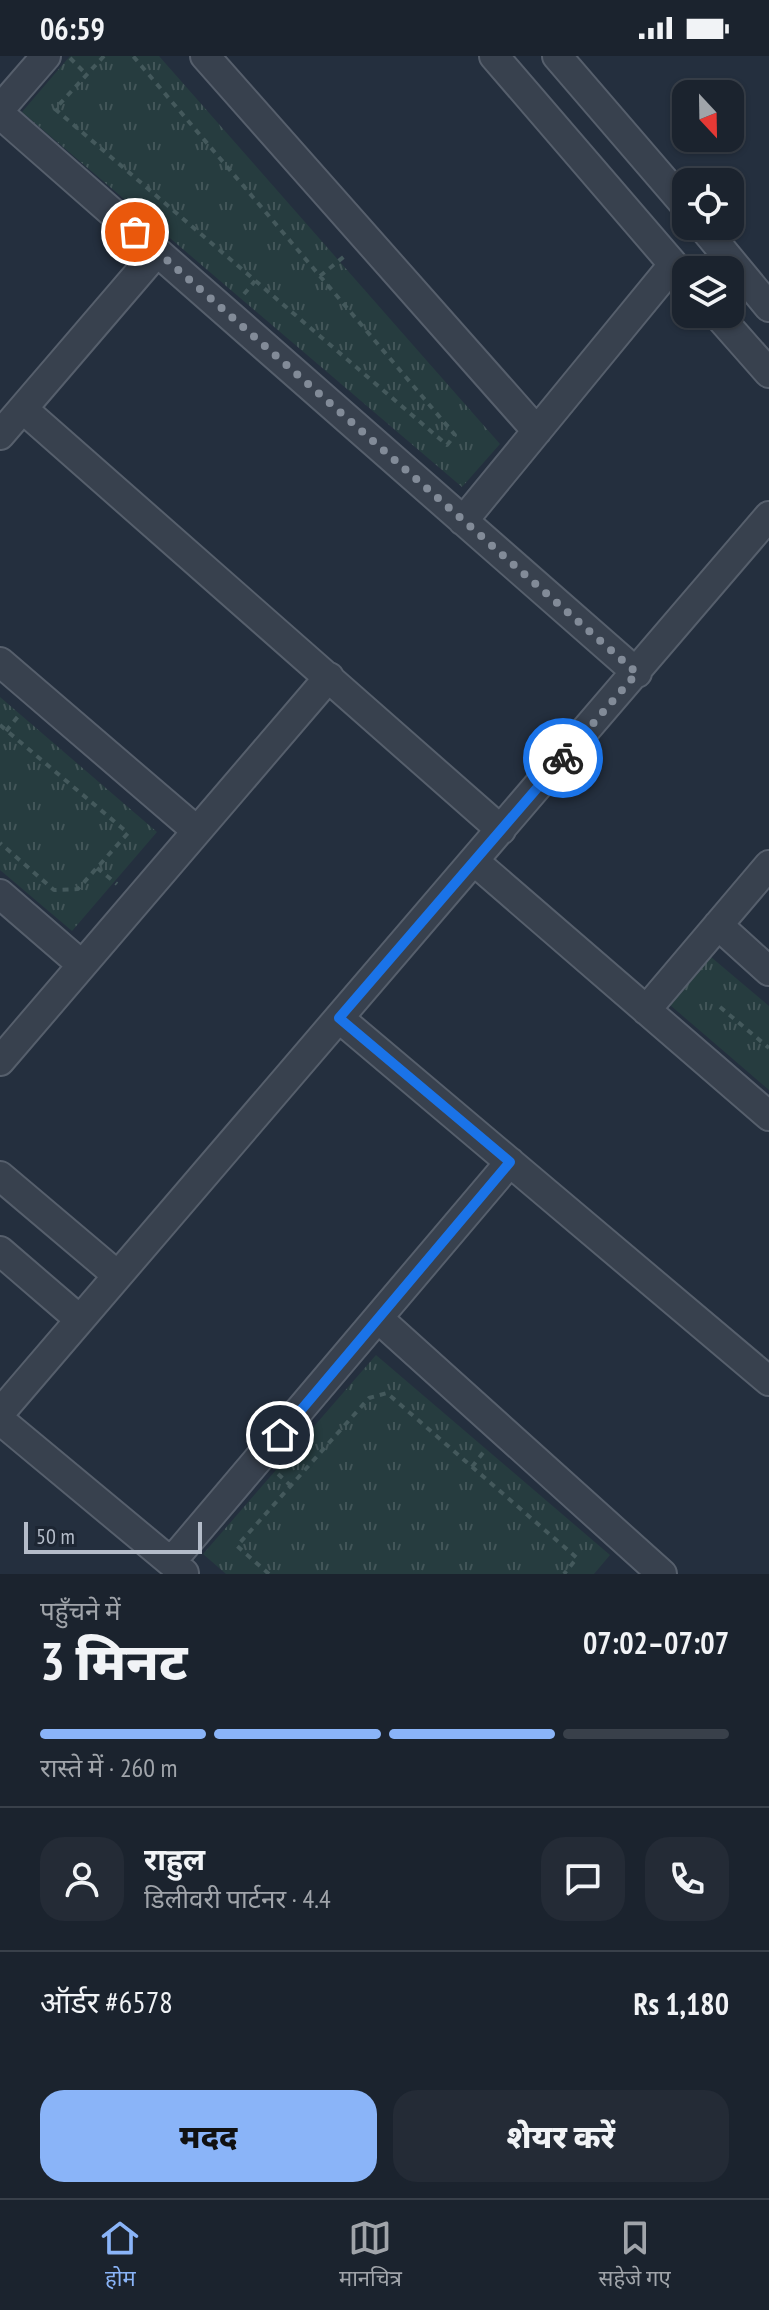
<!DOCTYPE html>
<html lang="hi">
<meta charset="utf-8">
<style>
body{margin:0;font-family:"PT Sans Narrow","Noto Sans Devanagari",sans-serif;background:#242b36;color:#f1f3f6;height:100vh;display:flex;flex-direction:column;font-size:30px;white-space:nowrap}
*{box-sizing:border-box;margin:0}
p{font-size:26px;color:#a0a4aa}
.icon{flex:none;width:44px;height:44px;fill:none;stroke:currentColor;stroke-width:2;stroke-linecap:round;stroke-linejoin:round}
.map{position:relative;height:1518px;overflow:hidden}
.drawer{display:flex;flex-direction:column;background:#1b232e;flex:1}
.drawer>*{flex:none}
.needle{width:52px;rotate:158deg}
.fabs{position:absolute;left:672px;top:24px;display:grid;gap:16px}
.fabs a{display:grid;place-items:center;width:72px;height:72px;border-radius:16px;background:#1b232e;box-shadow:0 2px 6px #0004,0 0 0 2px #39404a;font-size:40px}
.scale{position:absolute;left:24px;bottom:20px;width:178px;box-sizing:border-box;padding-left:8px;border:4px solid #b4bcc9;border-top:0;font-size:22px;line-height:28px;white-space:nowrap;color:#b4bcc9;-webkit-text-stroke:6px #1d2633;paint-order:stroke}
.pin{position:absolute;display:grid;place-items:center;width:68px;height:68px;color:#fff;margin:-34px;border:4px solid #fff;border-radius:50%;box-shadow:0 2px 8px #0007}
.courier{position:absolute;display:grid;place-items:center;width:80px;height:80px;margin:-40px;border:6px solid #1a73e8;border-radius:50%;background:#fff;color:#222;box-shadow:0 2px 10px #0007}
.summary em{font-style:normal;font-weight:800}
.summary div{display:flex;flex-direction:column-reverse}
.summary{display:flex;align-items:center;justify-content:space-between;height:136px;padding:0 40px}
h1{font-size:52px;font-weight:800;line-height:60px}
.bar{display:grid;grid-template-columns:repeat(4,1fr);gap:12px 8px;align-content:center;height:96px;padding:0 40px}
.bar i{height:10px;border-radius:6px;background:#39404a}
.bar .on{background:#8ab4f8}
.bar p{grid-column:span 4}
.line{display:flex;align-items:center;gap:20px;padding:0 40px;border-top:2px solid #39404a}
.line div{flex:1}
.round{display:grid;place-items:center;flex:none;width:84px;height:84px;border-radius:24px;background:#242b36}
.action{display:flex;gap:16px;margin-top:auto;padding:16px 40px}
.action a{flex:1;height:92px;border-radius:24px;background:#8ab4f8;color:#111;font-size:32px;font-weight:800;line-height:92px;text-align:center}
.action a+a{background:#242b36;color:#f1f3f6}
.status{display:flex;justify-content:space-between;align-items:center;height:56px;padding:0 40px;background:#1b232e;direction:ltr}
.status svg{height:22px;fill:currentColor}
.tabs{display:flex;justify-content:space-around;align-items:center;height:112px;border-top:2px solid #39404a;background:#1b232e;font-size:22px;color:#a0a4aa}
.tabs a{display:grid;justify-items:center;gap:4px}
.tabs .on{color:#8ab4f8}
.map>svg:first-child{display:block}
</style>
<div class="status"><b>06:59</b><svg viewBox="0 0 49 12"><path d="M0 12V9h3v3zM5 12V6h3v6zM10 12V3h3v9zM15 12V0h3v12zM26 1h20v11H26zM47 4h2v5h-2z"/></svg></div>
<div class="map">
<svg width="769" height="1518" viewBox="0 0 769 1518">
<defs>
<pattern id="park-tufts" width="24" height="20" patternUnits="userSpaceOnUse" patternTransform="scale(2)"><rect width="24" height="20" fill="#263c3f"/><path d="M3 7l-1-3M5 7V3M7 7l1-3M15 17l-1-3M17 17v-4M19 17l1-3" fill="none" stroke="#435659"/></pattern>
</defs>
<rect width="100%" height="100%" fill="#242f3e"/>
<path fill="url(#park-tufts)" d="M70 0H159L500 388 462 431 22 56Z
M0 641 157 776 72 875 0 814Z
M711 901 769 950V1034L670 949Z
M376 1299 610 1499 594 1518H226L203 1498Z"/>
<g fill="none" stroke-linecap="round" stroke-linejoin="round">
<g stroke="#565f6c" stroke-width="32">
<path id="minor" d="M205 0 537 375
M494 0 685 222
M557 0 686 150
M0 53 46 0
M0 58 637 617
M702 170 769 251
M717 258 769 317
M23 353 501 774
M0 379 157 196
M463 465 673 209
M0 606 197 775
M474 805 769 1060
M0 838 82 909
M718 869 769 915
M646 954 769 809
M339 962 769 1325
M0 1005 329 621
M0 1120 117 1219
M0 1195 79 1263
M380 1264 662 1518
M0 1357 769 460
M0 1364 184 1517
M171 1506 510 1106"/>
</g>
<path stroke="#44595c" stroke-width="4" stroke-dasharray="6 6" stroke-linecap="butt" d="M104 0 55 53 447 389 455 379 133 0
M70 2 87 19
M320 220 346 199
M244 238 255 225
M0 669 128 777 78 833 54 834 0 787
M6 675 20 658
M97 812 117 828
M720 951 769 992
M472 1411 485 1394
M278 1418 291 1430
M269 1518 237 1490 369 1342 387 1337 577 1502 564 1518"/>
<use href="#minor" stroke="#38414e" stroke-width="28"/>
</g>
<g fill="none" stroke-linecap="round" stroke-linejoin="round">
<path stroke="#828b98" stroke-width="8" stroke-dasharray="0 14.4" d="M135 176 637 617 563 702"/>
<path stroke="#1a73e8" stroke-width="10" d="M280 1379 510 1106 339 962 563 702"/>
</g>
</svg>
<div class="fabs">
<a><svg class="needle" viewBox="-14 -14 28 28"><path d="M0-13l5 13h-10z" fill="#e53935"/><path d="M0 13l5-13h-10z" fill="#a0a4aa"/></svg></a>
<a><svg class="icon" aria-label="locate" viewBox="0 0 24 24"><circle cx="12" cy="12" r="6"/><path d="M12 2v4M12 18v4M2 12h4M18 12h4"/></svg></a>
<a><svg class="icon" aria-label="layers" viewBox="0 0 24 24"><path d="M12 4l9 5-9 5-9-5zM3 14l9 5 9-5"/></svg></a>
</div>
<div class="scale">50 m</div>
<div class="pin" style="left:135px;top:176px;background:#ea580c"><svg class="icon" aria-label="bag" viewBox="0 0 24 24"><path d="M5 8h14l-1 12H6zM9 8a3 3 0 0 1 6 0"/></svg></div>
<div class="pin" style="left:280px;top:1379px;background:#1f2937"><svg class="icon" aria-label="home" viewBox="0 0 24 24"><path d="M3 11l9-7 9 7M6 9v11h12V9"/></svg></div>
<div class="courier" style="left:563px;top:702px"><svg class="icon" aria-label="bike" viewBox="0 0 24 24"><circle cx="6" cy="16" r="4"/><circle cx="18" cy="16" r="4"/><path d="M6 16l4-8h5l3 8M10 8l3 8H6M13 5h3"/></svg></div>
</div>
<section class="drawer">
<div class="summary"><div><h1>3 मिनट</h1><p>पहुँचने में</p></div><em>07:02–07:07</em></div>
<div class="bar"><i class="on"></i><i class="on"></i><i class="on"></i><i></i><p>रास्ते में · 260 m</p></div>
<div class="line" style="height:144px"><a class="round"><svg class="icon" aria-label="person" viewBox="0 0 24 24"><circle cx="12" cy="8" r="4"/><path d="M4 21q1-7 8-7t8 7"/></svg></a><div><b>राहुल</b><p>डिलीवरी पार्टनर · 4.4</p></div><a class="round"><svg class="icon" aria-label="chat" viewBox="0 0 24 24"><path d="M4 5h16v11H9l-5 4z"/></svg></a><a class="round"><svg class="icon" aria-label="phone" viewBox="0 0 24 24"><path d="M5 4h4l2 5-3 2q2 4 5 5l2-3 5 2v4C11 20 4 13 5 4z"/></svg></a></div>
<div class="line" style="height:104px"><div>ऑर्डर #6578</div><b>Rs 1,180</b></div>
<div class="action"><a>मदद</a><a>शेयर करें</a></div>
</section>
<nav class="tabs">
<a class="on"><svg class="icon" aria-label="home" viewBox="0 0 24 24"><path d="M3 11l9-7 9 7M6 9v11h12V9"/></svg>होम</a>
<a><svg class="icon" aria-label="map" viewBox="0 0 24 24"><path d="M3 6l6-2 6 2 6-2v14l-6 2-6-2-6 2zM9 4v14M15 6v14"/></svg>मानचित्र</a>
<a><svg class="icon" aria-label="saved" viewBox="0 0 24 24"><path d="M7 4h10v16l-5-4-5 4z"/></svg>सहेजे गए</a>
</nav>
